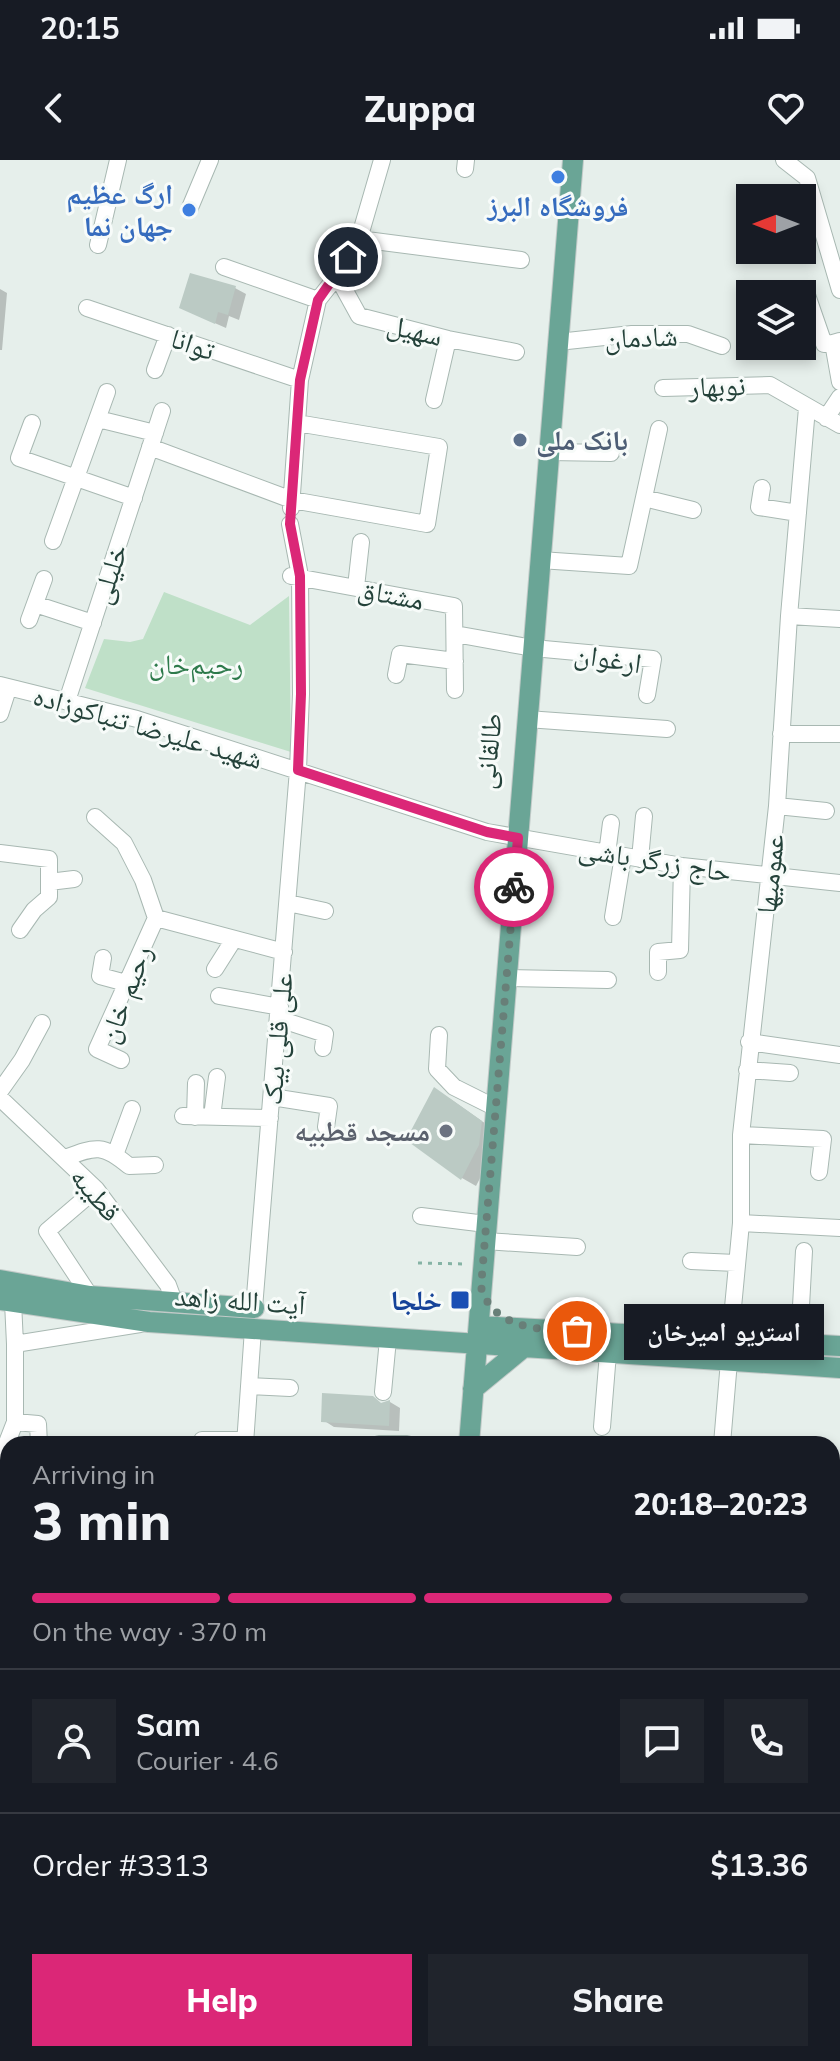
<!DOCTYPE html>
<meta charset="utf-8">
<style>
body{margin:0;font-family:Mulish,"Noto Naskh Arabic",sans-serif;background:#20242c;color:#f1f3f6;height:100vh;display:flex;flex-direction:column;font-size:30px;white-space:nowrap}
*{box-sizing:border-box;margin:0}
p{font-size:26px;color:#9ea1a6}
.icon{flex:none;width:44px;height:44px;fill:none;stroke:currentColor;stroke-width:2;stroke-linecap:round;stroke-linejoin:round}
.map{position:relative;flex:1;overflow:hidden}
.sheet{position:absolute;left:0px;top:1276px;width:840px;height:626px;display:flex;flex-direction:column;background:#171b24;border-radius:24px 24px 0 0;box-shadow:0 4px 12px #0003}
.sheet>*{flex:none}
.needle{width:52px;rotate:270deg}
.fabs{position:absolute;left:736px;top:24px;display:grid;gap:16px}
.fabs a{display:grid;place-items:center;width:80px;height:80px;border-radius:0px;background:#171b24;box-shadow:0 4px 12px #0003;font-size:40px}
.pin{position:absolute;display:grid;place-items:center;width:68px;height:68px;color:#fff;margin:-34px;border:4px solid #fff;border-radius:50%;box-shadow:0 2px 8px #0007}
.courier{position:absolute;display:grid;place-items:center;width:80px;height:80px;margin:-40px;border:6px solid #db2777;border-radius:50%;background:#fff;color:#222;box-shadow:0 2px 10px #0007}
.bubble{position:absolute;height:56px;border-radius:0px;background:#171b24;box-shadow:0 4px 12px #0003;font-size:26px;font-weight:800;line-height:56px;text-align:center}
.summary em{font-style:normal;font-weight:800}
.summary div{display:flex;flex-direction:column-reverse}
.summary{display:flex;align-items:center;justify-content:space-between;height:136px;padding:0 32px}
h1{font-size:52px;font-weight:800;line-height:60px}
.bar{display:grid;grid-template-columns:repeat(4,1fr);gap:12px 8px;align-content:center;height:96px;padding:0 32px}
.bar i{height:10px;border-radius:6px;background:#363941}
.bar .on{background:#db2777}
.bar p{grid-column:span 4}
.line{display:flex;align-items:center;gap:20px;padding:0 32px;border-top:2px solid #363941}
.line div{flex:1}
.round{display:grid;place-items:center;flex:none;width:84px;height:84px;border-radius:0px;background:#20242c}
.cta{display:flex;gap:16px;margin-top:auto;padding:16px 32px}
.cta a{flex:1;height:92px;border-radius:0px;background:#db2777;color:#fff;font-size:32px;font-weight:800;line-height:92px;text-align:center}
.cta a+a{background:#20242c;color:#f1f3f6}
.status{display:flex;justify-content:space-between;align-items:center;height:56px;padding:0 40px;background:#171b24;direction:ltr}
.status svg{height:22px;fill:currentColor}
header{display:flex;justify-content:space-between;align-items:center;height:104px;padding:0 32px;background:#171b24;font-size:36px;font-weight:800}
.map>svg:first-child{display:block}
</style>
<div class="status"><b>20:15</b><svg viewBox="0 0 49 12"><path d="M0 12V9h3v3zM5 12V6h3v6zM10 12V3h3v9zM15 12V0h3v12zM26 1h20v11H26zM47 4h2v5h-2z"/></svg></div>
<header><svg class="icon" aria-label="back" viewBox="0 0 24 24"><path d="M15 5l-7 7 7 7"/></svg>Zuppa<svg class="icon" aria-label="heart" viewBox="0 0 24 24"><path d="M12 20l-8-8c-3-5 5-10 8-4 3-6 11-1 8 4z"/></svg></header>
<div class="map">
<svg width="840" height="1901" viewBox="0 0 840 1901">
<rect width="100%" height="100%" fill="#e6efeb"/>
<path fill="#bfe0c8" d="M164 432 250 465 289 436 291 592 85 528 104 479 130 482 143 479Z"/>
<path fill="#0003" d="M235 128 246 134 239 160 229 156 226 168 192 153Z
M0 129 7 133 2 190H0Z
M449 938 496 971 493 993 476 1026 462 1018Z
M390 1242 400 1248 399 1271 334 1267 323 1260Z"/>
<path fill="#bbcac4" d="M190 113 236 126 228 155 218 152 215 164 179 148Z
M434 927 482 961 479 985 461 1020 406 980Z
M322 1233 373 1236 381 1243 390 1240 389 1266 321 1262Z"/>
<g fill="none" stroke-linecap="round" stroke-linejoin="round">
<g stroke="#a8b8b2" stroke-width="18">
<path id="minor" d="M784 0 807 18 840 130
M465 9 466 0
M189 50 210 0
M359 79 521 100
M98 85 118 0
M224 107 318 140
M337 116 359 156 448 179 516 192
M807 135 824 184 833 183
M87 148 300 220
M840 181 833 183 840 222
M558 182 632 174H688L722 186
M155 210 168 175
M663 228 770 225 840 265
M434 240 448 179
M826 258 840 237
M98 259 155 273
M32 263 19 298 134 338
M150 287 292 340 427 364 439 287 297 263
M549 292 611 293
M762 328 759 347 798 353
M644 338 693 350
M291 348 300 220 318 140 337 116 359 79 382 0
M53 381 107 232
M540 400 629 406 659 269
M291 416 454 446 455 530
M356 427 361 382
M35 444 93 463
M789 456 840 459
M29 460 44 419
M455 474 533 488 653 499 647 535
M396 515 400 494 455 501
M0 525 137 559 487 672 682 706 840 723
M67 541 162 251
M0 554 8 529
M527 559 667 569
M781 574H840
M777 646 826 651
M95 657 124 683 143 720 156 758 97 889 121 900
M0 693 49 699V737L34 750 20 770
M607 694 611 663
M640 699 644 656
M49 722 74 719
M288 743 325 751
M613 757 623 696
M156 758 284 792
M103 798 100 816 126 823
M215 809 234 779
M658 812V792L680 790 682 706
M506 818 608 820
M219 836 280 847
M279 859 325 874 323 888
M439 875 437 909 454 927 496 948
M749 882 840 895
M747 910 790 913
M0 931 22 900 42 863
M272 937 329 946 326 967
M0 938 96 1029 168 1125 175 1144
M183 956 270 958
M195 957 196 923
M212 957 217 917
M741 975 823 979 819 1012
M115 995 132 949
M65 998C96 986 103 984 129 1006L155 1005
M421 1056 486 1064
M741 1063 840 1068
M485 1081 577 1087
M691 1101 736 1103
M90 1136 47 1071 96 1029
M13 1142 15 1184 140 1164
M254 1148 298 610 301 534 300 416 290 364
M730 1179 741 1063V975L777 646 789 456 807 248
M799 1183 804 1091
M249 1226 290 1228
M383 1232 388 1179
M15 1262 38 1264 39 1284
M602 1267 608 1193
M202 1280H245
M245 1284 253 1169
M379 1284H407
M722 1284 729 1201
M0 1293H3L15 1262V1184
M832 1567H840
M0 1614 8 1611
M835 1653 840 1604
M0 1658 8 1656
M0 1831 8 1840
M130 1901V1895
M203 1901 204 1894
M470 1901 528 1899 527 1901
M673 1901 674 1894"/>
</g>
<g stroke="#c2cac8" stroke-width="22">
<path id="major" d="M0 1120 90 1136 254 1148
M0 1140 149 1162 840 1208
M479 1166 840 1186
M473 1229 524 1187
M469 1284 573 0
M418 1901 419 1894"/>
</g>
<path stroke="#86b3a5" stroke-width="3" stroke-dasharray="4 6" stroke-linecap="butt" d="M418 1103 467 1104
M832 1745 840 1747"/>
<use href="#minor" stroke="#fff" stroke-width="16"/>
<use href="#major" stroke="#6aa596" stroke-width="20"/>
</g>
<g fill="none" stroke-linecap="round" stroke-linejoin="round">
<path stroke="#687f78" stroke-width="8" stroke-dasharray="0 14.4" d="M514 727 481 1127C492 1169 542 1170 577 1171"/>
<path stroke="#db2777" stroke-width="10" d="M348 97 318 140 300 220 290 364 300 416 301 534 298 610 487 672 518 678 514 727"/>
</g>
<g fill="#3f7fe0" stroke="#f7fbf9" stroke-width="3">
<circle cx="558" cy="17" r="8"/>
<circle cx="189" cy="50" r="8"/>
</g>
<circle fill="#5c6f8a" stroke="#f7fbf9" stroke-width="3" cx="520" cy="280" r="8"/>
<circle fill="#6b7280" stroke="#f7fbf9" stroke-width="3" cx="446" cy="971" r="8"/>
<rect fill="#1a4fb4" stroke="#f7fbf9" stroke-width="3" x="450" y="1130" width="20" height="20" rx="4"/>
<g text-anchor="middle" stroke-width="6" stroke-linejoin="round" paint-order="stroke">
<g font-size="28" font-weight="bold" fill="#366cbe" stroke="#f7fbf9" text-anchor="end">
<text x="173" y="44">ارگ عظیم<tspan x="173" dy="32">جهان نما</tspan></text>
<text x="558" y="56" text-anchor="middle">فروشگاه البرز</text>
</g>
<g font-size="28" fill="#24423a" stroke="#f7fbf9">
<text transform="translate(415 170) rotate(14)" y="10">سهیل</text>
<text transform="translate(641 177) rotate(-2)" y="10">شادمان</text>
<text transform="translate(193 184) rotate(19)" y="10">توانا</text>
<text transform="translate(717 226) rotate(-2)" y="10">نوبهار</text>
<text transform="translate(109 414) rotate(-72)" y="10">خلیلی</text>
<text transform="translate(391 434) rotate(11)" y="10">مشتاق</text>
<text transform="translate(608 498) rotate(9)" y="10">ارغوان</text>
<text transform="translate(148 567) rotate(16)" y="10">شهید علیرضا تنباکوزاده</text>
<text transform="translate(488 591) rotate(-84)" y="10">طالقانی</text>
<text transform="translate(655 700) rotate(9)" y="10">حاج زرگر باشی</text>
<text transform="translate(770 714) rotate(-84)" y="10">عمومیها</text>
<text transform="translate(125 834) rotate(-69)" y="10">رحیم خان</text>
<text transform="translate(277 879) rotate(-85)" y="10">علی قلی بیک</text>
<text transform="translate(96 1034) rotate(50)" y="10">قطیبه</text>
<text transform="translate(240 1140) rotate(4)" y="10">آیت الله زاهد</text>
</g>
<g font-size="28" font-weight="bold" fill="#4e5e75" stroke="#f7fbf9" text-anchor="start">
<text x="536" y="290">بانک ملی</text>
</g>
<g font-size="28" fill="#2d7a4b" stroke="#f7fbf9">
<text x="196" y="514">رحیم‌خان</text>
</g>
<g font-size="28" font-weight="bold" fill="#5b616d" stroke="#f7fbf9" text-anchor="end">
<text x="430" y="981">مسجد قطبیه</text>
</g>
<g font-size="28" font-weight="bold" fill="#164399" stroke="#f7fbf9" text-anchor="end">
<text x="442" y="1150">خلجا</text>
</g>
</g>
</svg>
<div class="fabs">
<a><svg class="needle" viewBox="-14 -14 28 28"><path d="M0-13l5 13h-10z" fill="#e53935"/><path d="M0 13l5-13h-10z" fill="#9ea1a6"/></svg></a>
<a><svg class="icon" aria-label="layers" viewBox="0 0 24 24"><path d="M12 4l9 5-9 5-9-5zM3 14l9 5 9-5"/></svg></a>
</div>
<div class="pin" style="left:577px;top:1171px;background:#ea580c"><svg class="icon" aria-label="bag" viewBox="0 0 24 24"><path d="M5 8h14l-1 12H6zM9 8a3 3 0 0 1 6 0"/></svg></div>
<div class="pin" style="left:348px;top:97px;background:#1f2937"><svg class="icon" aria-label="home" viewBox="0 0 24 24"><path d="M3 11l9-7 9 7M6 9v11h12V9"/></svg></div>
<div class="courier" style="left:514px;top:727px"><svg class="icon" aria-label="bike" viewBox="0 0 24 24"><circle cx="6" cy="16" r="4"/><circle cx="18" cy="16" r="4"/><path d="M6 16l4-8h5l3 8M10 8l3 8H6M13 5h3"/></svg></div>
<div class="bubble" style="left:624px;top:1144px;width:200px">استریو امیرخان</div>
<section class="sheet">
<div class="summary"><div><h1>3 min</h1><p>Arriving in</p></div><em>20:18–20:23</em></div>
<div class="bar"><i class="on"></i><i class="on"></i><i class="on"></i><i></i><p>On the way · 370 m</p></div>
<div class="line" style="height:144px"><a class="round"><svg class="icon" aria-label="person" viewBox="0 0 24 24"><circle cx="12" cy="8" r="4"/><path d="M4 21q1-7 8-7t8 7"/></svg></a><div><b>Sam</b><p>Courier · 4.6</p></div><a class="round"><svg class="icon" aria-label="chat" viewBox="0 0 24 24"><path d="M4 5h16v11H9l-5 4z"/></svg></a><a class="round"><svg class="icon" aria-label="phone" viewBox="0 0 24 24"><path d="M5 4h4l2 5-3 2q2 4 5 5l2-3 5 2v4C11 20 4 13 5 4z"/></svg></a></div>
<div class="line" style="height:104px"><div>Order #3313</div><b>$13.36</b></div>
<div class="cta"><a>Help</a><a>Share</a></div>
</section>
</div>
